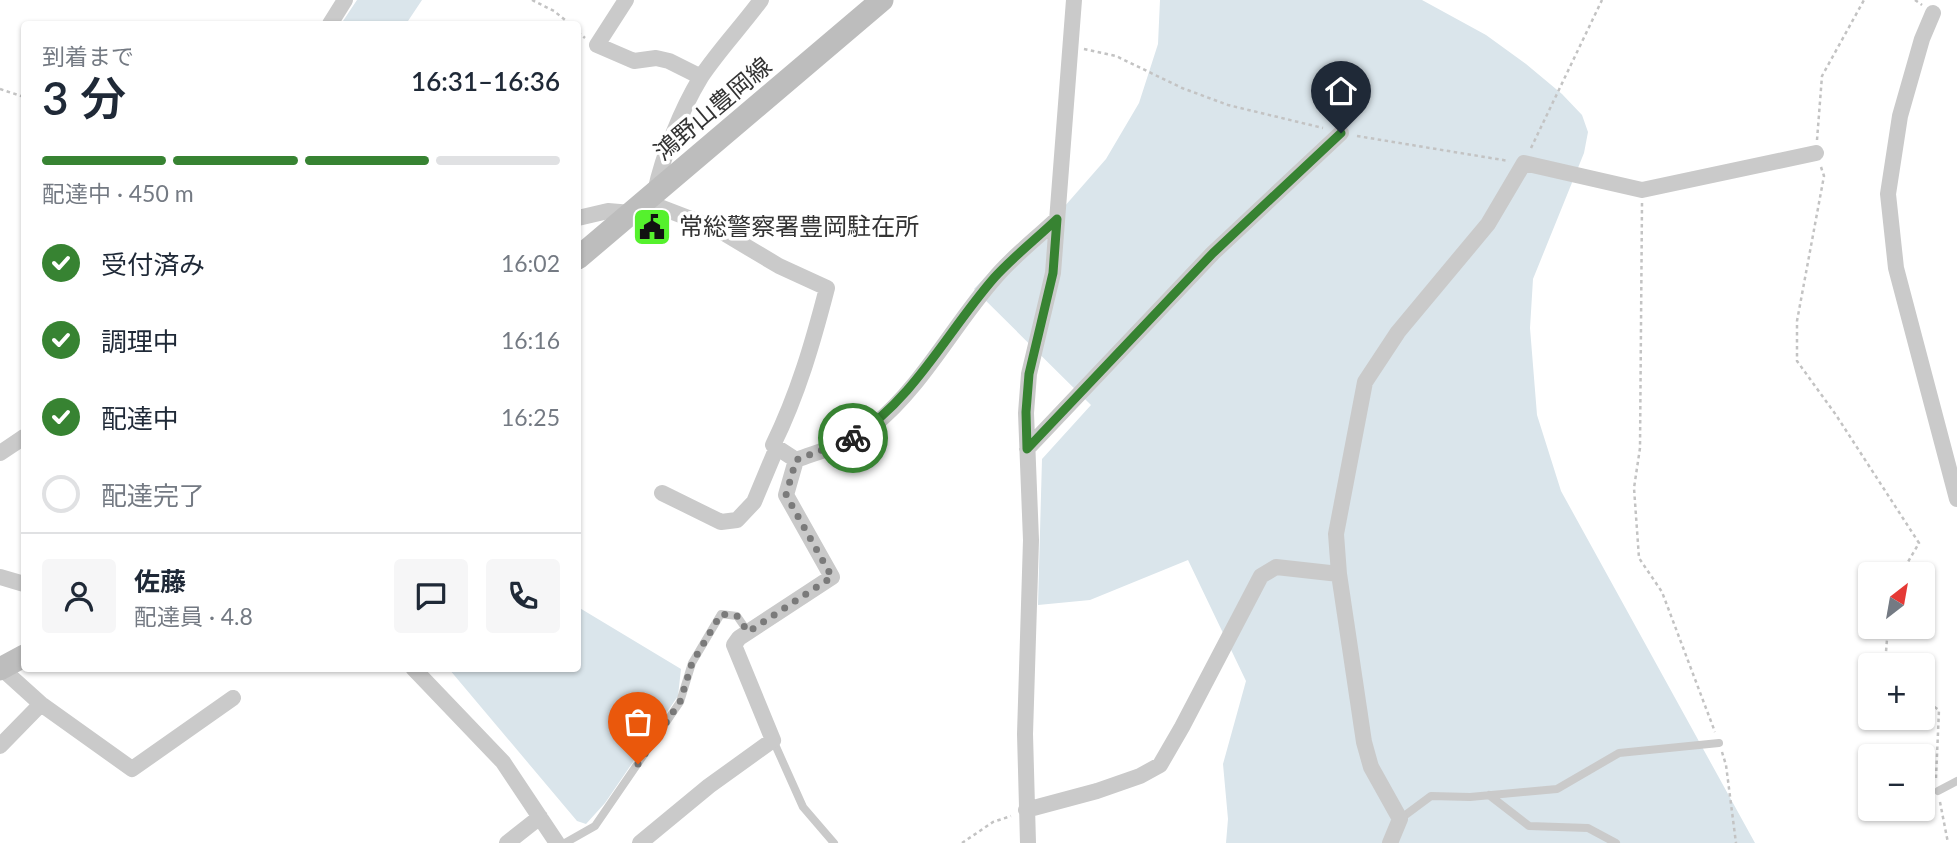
<!DOCTYPE html>
<html lang="ja">
<meta charset="utf-8">
<style>
body{margin:0;font-family:Lato,"Noto Sans JP",sans-serif;background:#f6f6f7;color:#1f2937;height:100vh;display:flex;flex-direction:column;font-size:26px;white-space:nowrap}
*{box-sizing:border-box;margin:0}
p{font-size:23px;color:#747a83}
.icon{flex:none;width:38px;height:38px;fill:none;stroke:currentColor;stroke-width:2;stroke-linecap:round;stroke-linejoin:round}
.map{position:relative;flex:1;overflow:hidden}
.drawer{position:absolute;left:21px;top:21px;width:560px;height:651px;display:flex;flex-direction:column;background:#fff;border-radius:7px;box-shadow:0 2px 5px #0004}
.drawer>*{flex:none}
.needle{width:46px;rotate:31deg}
.controls{position:absolute;left:1858px;top:562px;display:grid;gap:14px}
.controls a{display:grid;place-items:center;width:77px;height:77px;border-radius:7px;background:#fff;box-shadow:0 2px 5px #0004;font-size:35px}
.pin{position:absolute;display:grid;place-items:center;width:60px;height:60px;color:#fff;margin:-72px -30px;border-radius:50% 50% 50% 0;rotate:-45deg;box-shadow:0 0 7px #0007}
.pin .icon{rotate:45deg}
.courier{position:absolute;display:grid;place-items:center;width:70px;height:70px;margin:-35px;border:5px solid #378332;border-radius:50%;background:#fff;color:#222;box-shadow:0 2px 9px #0007}
.headline em{font-style:normal;font-weight:600}
.headline div{display:flex;flex-direction:column-reverse}
.headline{display:flex;align-items:center;justify-content:space-between;height:119px;padding:0 21px}
h1{font-size:46px;font-weight:600;line-height:52px}
.bar{display:grid;grid-template-columns:repeat(4,1fr);gap:10px 7px;align-content:center;height:84px;padding:0 21px}
.bar i{height:9px;border-radius:5px;background:#e0e1e3}
.bar .active{background:#378332}
.bar p{grid-column:span 4}
.line{display:flex;align-items:center;gap:18px;padding:0 21px;border-top:2px solid #e0e1e3}
.line div{flex:1}
.round{display:grid;place-items:center;flex:none;width:74px;height:74px;border-radius:7px;background:#f6f6f7}
ol{padding:0 21px;list-style:none}
li{display:flex;align-items:center;gap:21px;height:77px}
li p{margin-inline-start:auto}
li .icon{padding:7px;border-radius:50%;background:#378332;color:#fff;stroke-width:4}
li:last-child{color:#747a83}
li i{width:38px;height:38px;border:4px solid #e0e1e3;border-radius:50%}
.map>svg:first-child{display:block}
</style>
<div class="map">
<svg width="1957" height="843" viewBox="0 0 1957 843">
<rect width="100%" height="100%" fill="#fff"/>
<path fill="#dae5eb" d="M357 0H422L406 24H341Z
M1160 0H1422L1486 35 1526 64 1562 94 1582 115 1588 132 1584 153 1533 279 1530 328 1537 415 1561 491 1755 843H1226L1228 819 1223 764 1246 681 1188 560 1090 600 1038 605 1042 459 1091 405 974 289 1008 253 1064 207 1106 159 1139 103 1158 44Z
M578 607 681 669 678 696 605 803 586 824 577 821 449 669 578 668Z"/>
<path fill="#1a1a1a" d="M651 217 663 221 662 226 654 237 643 228Z"/>
<g fill="none" stroke-linecap="round" stroke-linejoin="round">
<path stroke="#c3c3c3" stroke-width="2.5" stroke-dasharray="3.5 3.5" stroke-linecap="butt" d="M532 0 554 11 570 24
M1915 0 1922 5
M578 32 585 38
M1084 49 1116 56 1182 88 1228 105 1323 128
M0 89 24 97
M1357 136 1509 161
M1817 140 1822 76 1864 0
M1531 148 1602 0
M1821 167 1824 176 1797 321V361L1836 415 1919 543 1901 574
M1642 203 1640 448 1634 488 1639 558 1662 592 1715 732
M1885 665 1888 626
M1923 699 1939 710 1936 778
M1722 752 1726 765 1736 843
M1940 802 1948 843
M962 843 993 822 1011 816"/>
<path stroke="#cacaca" stroke-width="8" d="M773 740 803 807 834 843
M1938 791 1957 781
M1489 795 1529 826 1588 828 1616 843
M1400 819 1431 796 1470 797 1557 789 1619 753 1719 743
M565 843 595 826 680 702 692 663 721 614 737 616 748 632"/>
<path stroke="#cacaca" stroke-width="16" d="M626 0 597 45 634 61 656 58 669 61 701 77
M1933 13 1922 39 1900 116 1888 194 1896 268 1957 499
M330 24 345 0
M655 192C663 155 681 110 701 77 719 50 742 26 761 0
M644 201 717 229 779 266 827 288C813 342 798 394 773 445L796 460
M578 218 608 211 631 213
M1027 449 1213 253 1341 133
M0 453 24 437
M796 460C823 450 851 443 874 425 921 388 955 323 994 279 1012 257 1036 239 1057 219
M662 493 721 522 737 520 754 502 777 447
M0 577 24 584
M1 668 41 704 132 769 233 698
M413 668 503 762 557 843
M0 746 41 704
M1026 810 1097 791 1140 776 1160 765 1182 727 1261 576 1276 567 1339 574
M507 843 540 817
M640 843 709 786 773 740 734 645 739 638 832 577 786 495 796 460
M1028 843 1025 734 1031 540 1026 413 1029 374 1053 273 1074 0
M1390 843 1400 819 1371 767 1364 742 1339 574 1336 534 1365 382 1398 332 1488 224 1524 163 1642 190 1816 153"/>
<path stroke="#bdbdbd" stroke-width="23" d="M578 258 882 0
M0 669 24 656"/>
</g>
<g fill="none" stroke-linecap="round" stroke-linejoin="round">
<path stroke="#7a7a7a" stroke-width="7" stroke-dasharray="0 12.6" d="M638 764 680 702 692 663 721 614 737 616 748 632 832 577 786 495 796 460 853 438"/>
<path stroke="#378332" stroke-width="9" d="M853 438C915 398 947 332 994 278 1013 257 1036 239 1057 219L1053 273 1029 374 1026 412 1027 449 1213 253 1341 133"/>
</g>
<defs>
<g id="civic-square" transform="scale(2.0125)"><rect x="-9" y="-9" width="18" height="18" rx="4" fill="#55f12d" stroke="#fff"/><path d="M-.6-6.5H3V-4.5H.6V-3L4-1V1h2V6H-6V1h2V-1L-.6-3ZM-1.2 2.5V6h2.4V2.5Z" fill="#111"/></g>
</defs>
<g fill-rule="evenodd">
<use href="#civic-square" x="652" y="227"/>
</g>
<g text-anchor="middle" stroke-width="7" stroke-linejoin="round" paint-order="stroke">
<g font-size="24" fill="#333" stroke="#fff">
<text transform="translate(713 109) rotate(-40)" y="8">鴻野山豊岡線</text>
</g>
<g font-size="24" fill="#333" stroke="#fff" text-anchor="start">
<text x="679" y="235">常総警察署豊岡駐在所</text>
</g>
</g>
</svg>
<div class="controls">
<a><svg class="needle" viewBox="-14 -14 28 28"><path d="M0-13l5 13h-10z" fill="#e53935"/><path d="M0 13l5-13h-10z" fill="#747a83"/></svg></a>
<a>+</a>
<a>−</a>
</div>
<div class="pin" style="left:638px;top:764px;background:#ea580c"><svg class="icon" aria-label="bag" viewBox="0 0 24 24"><path d="M5 8h14l-1 12H6zM9 8a3 3 0 0 1 6 0"/></svg></div>
<div class="pin" style="left:1341px;top:133px;background:#1f2937"><svg class="icon" aria-label="home" viewBox="0 0 24 24"><path d="M3 11l9-7 9 7M6 9v11h12V9"/></svg></div>
<div class="courier" style="left:853px;top:438px"><svg class="icon" aria-label="bike" viewBox="0 0 24 24"><circle cx="6" cy="16" r="4"/><circle cx="18" cy="16" r="4"/><path d="M6 16l4-8h5l3 8M10 8l3 8H6M13 5h3"/></svg></div>
<section class="drawer">
<div class="headline"><div><h1>3 分</h1><p>到着まで</p></div><em>16:31–16:36</em></div>
<div class="bar"><i class="active"></i><i class="active"></i><i class="active"></i><i></i><p>配達中 · 450 m</p></div>
<ol>
<li><svg class="icon" aria-label="check" viewBox="0 0 24 24"><path d="M5 12l5 5 9-10"/></svg>受付済み<p>16:02</p></li>
<li><svg class="icon" aria-label="check" viewBox="0 0 24 24"><path d="M5 12l5 5 9-10"/></svg>調理中<p>16:16</p></li>
<li><svg class="icon" aria-label="check" viewBox="0 0 24 24"><path d="M5 12l5 5 9-10"/></svg>配達中<p>16:25</p></li>
<li><i></i>配達完了</li>
</ol>
<div class="line" style="height:126px"><a class="round"><svg class="icon" aria-label="person" viewBox="0 0 24 24"><circle cx="12" cy="8" r="4"/><path d="M4 21q1-7 8-7t8 7"/></svg></a><div><b>佐藤</b><p>配達員 · 4.8</p></div><a class="round"><svg class="icon" aria-label="chat" viewBox="0 0 24 24"><path d="M4 5h16v11H9l-5 4z"/></svg></a><a class="round"><svg class="icon" aria-label="phone" viewBox="0 0 24 24"><path d="M5 4h4l2 5-3 2q2 4 5 5l2-3 5 2v4C11 20 4 13 5 4z"/></svg></a></div>
</section>
</div>
